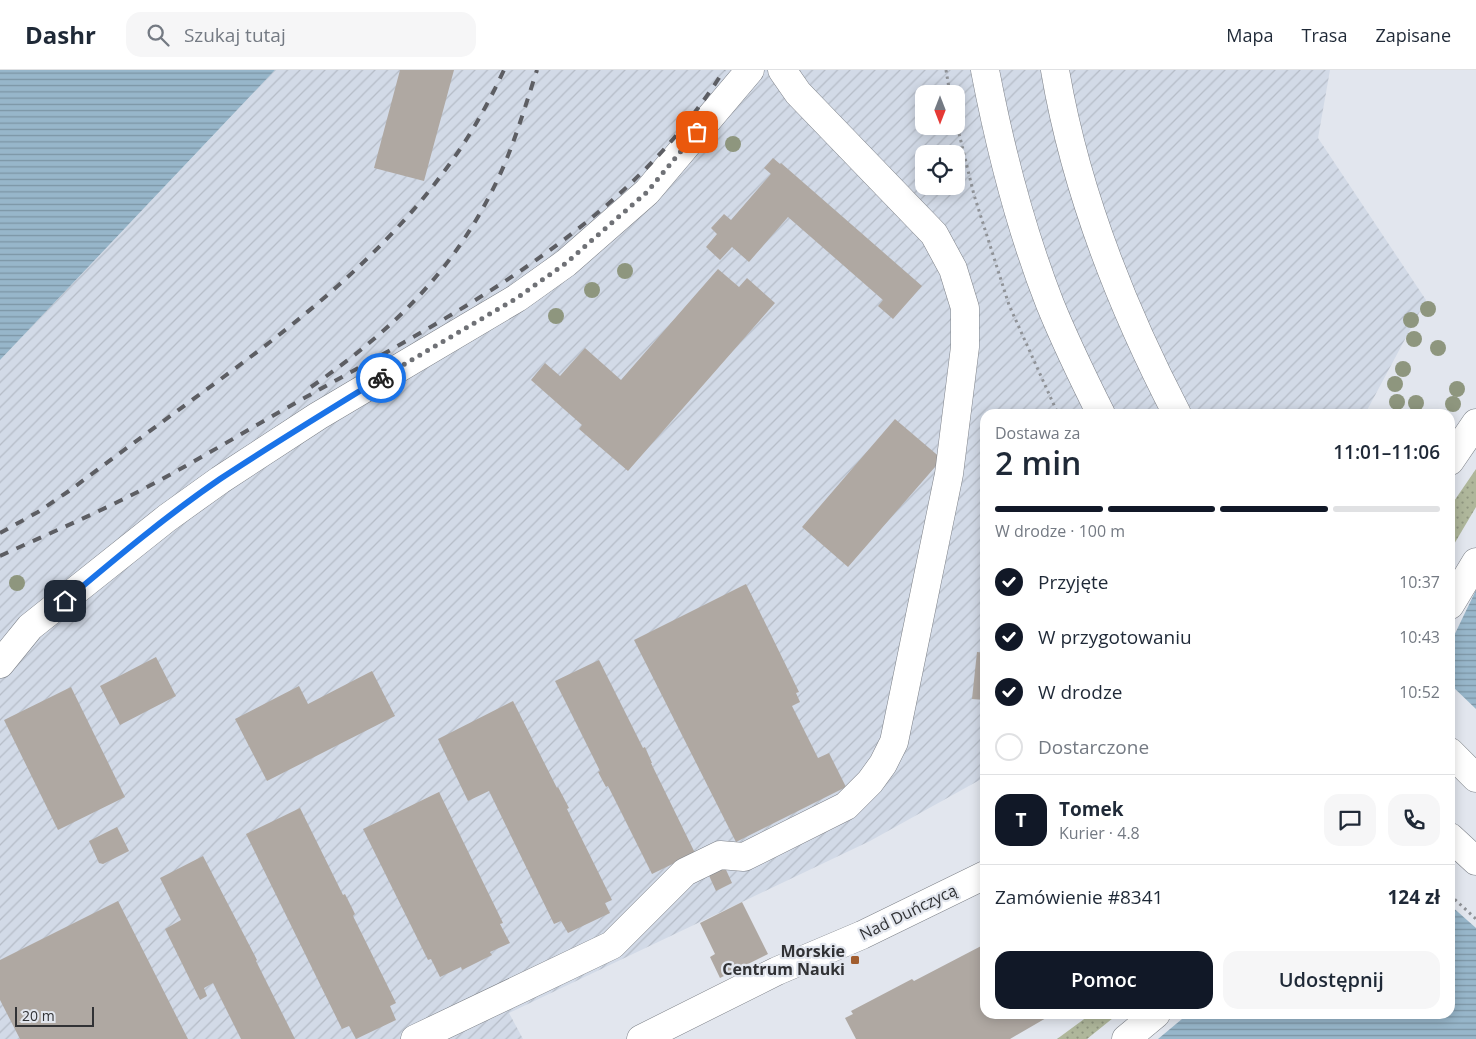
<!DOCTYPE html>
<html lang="pl">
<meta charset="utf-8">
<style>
body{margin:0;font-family:"Open Sans",sans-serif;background:#f6f6f7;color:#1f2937;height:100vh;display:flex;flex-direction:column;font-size:19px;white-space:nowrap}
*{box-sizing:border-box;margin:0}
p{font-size:16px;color:#747a83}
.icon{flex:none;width:28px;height:28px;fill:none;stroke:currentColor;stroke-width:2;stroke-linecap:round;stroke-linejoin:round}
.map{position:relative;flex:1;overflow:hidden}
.sheet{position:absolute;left:980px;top:339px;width:475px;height:610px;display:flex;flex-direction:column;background:#fff;border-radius:15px;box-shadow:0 2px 12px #0003}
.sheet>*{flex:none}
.needle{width:32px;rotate:180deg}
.fabs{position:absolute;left:915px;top:15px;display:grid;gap:10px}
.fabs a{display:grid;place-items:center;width:50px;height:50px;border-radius:10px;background:#fff;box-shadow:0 2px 12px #0003;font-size:25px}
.scale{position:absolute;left:15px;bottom:12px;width:79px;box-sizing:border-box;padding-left:5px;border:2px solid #313235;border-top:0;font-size:14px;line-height:18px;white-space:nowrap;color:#313235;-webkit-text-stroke:4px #e2e6ee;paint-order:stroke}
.pin{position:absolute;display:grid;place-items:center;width:42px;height:42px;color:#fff;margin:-21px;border-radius:10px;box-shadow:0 2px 8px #0006}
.courier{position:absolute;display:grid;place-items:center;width:50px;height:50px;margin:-25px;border:4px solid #1a73e8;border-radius:50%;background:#fff;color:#222;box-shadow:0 1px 6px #0007}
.headline em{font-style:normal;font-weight:600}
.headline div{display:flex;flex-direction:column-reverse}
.headline{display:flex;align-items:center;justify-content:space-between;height:85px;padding:0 15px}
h1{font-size:32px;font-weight:600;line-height:38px}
.bar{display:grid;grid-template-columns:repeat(4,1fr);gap:8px 5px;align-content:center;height:60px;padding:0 15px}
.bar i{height:6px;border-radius:4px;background:#e0e1e3}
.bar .on{background:#111827}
.bar p{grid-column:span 4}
.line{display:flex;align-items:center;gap:12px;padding:0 15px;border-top:1px solid #e0e1e3}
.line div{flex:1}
.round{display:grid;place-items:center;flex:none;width:52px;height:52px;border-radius:15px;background:#f6f6f7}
ol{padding:0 15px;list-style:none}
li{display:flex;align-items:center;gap:15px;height:55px}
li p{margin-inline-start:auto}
li .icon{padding:5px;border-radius:50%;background:#111827;color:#fff;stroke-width:4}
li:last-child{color:#747a83}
li i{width:28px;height:28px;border:2px solid #e0e1e3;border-radius:50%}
.primary-button{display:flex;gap:10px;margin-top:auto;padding:10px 15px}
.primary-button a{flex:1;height:58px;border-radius:15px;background:#111827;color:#fff;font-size:20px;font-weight:600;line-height:58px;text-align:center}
.primary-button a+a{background:#f6f6f7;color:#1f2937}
header{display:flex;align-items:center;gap:30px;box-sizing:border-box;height:70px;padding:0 25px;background:#fff;border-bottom:1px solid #e0e1e3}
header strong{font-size:24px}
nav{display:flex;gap:28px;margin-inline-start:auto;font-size:18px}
.search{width:350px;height:45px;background:#f6f6f7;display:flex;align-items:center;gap:12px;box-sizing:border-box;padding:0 18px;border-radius:15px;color:#747a83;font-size:19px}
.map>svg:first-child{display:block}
</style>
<header>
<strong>Dashr</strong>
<div class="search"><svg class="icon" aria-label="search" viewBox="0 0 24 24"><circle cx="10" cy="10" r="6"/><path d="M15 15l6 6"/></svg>Szukaj tutaj</div>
<nav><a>Mapa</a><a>Trasa</a><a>Zapisane</a></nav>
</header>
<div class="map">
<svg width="1476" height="969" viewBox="0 0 1476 969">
<defs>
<pattern id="industrial-furrows" width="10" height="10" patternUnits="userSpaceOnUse" patternTransform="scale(1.25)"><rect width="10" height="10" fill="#d2dae7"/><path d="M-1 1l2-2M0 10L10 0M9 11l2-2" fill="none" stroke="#b5bcc7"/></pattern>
<pattern id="green-dots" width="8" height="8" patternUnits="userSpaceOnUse" patternTransform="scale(1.25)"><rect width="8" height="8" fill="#afb79b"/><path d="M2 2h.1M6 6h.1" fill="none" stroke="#8f957f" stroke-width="1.8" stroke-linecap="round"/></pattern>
<pattern id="water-rules" width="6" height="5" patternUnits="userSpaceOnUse" patternTransform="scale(1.25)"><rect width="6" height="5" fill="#97b6ca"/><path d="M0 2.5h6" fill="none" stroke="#7c95a5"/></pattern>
</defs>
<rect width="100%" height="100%" fill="#e2e6ee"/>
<path fill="url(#industrial-furrows)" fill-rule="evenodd" d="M275 0H1330L1318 68 1426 230 1365 344H985V707L870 771 509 943 523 969H0V290ZM924 24H956V56H924ZM924 84H956V116H924Z"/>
<path fill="url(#green-dots)" d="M1476 399V437L1450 481V437Z
M1091 944H1118L1087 969H1057Z"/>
<path fill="url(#water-rules)" d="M0 0H275L0 290Z
M1476 520V969H1158L1188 944H1450V574Z"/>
<path fill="#e2e6ee" d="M1450 614 1476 639V858L1450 835Z"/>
<path fill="#afa8a2" d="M400 0H454L424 111 374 98Z
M773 88 780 94 781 93 922 216 893 249 878 236 883 230 788 147 749 192 732 177 720 190 706 177 717 164 711 158 724 144 731 150 771 104 764 98Z
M718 199 739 217 747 208 775 233 628 401 579 359 582 355 531 310 545 293 560 306 585 278 621 310Z
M895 349 942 389 848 497 802 457Z
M746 514 799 622 796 623 800 632 792 636 818 688 829 683 846 717 736 772 634 570Z
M977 582 985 583V630L972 629Z
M156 587 176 626 120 655 100 616Z
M599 590 643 678 645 677 652 693H651L695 783 652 804 608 716 606 717 598 702 600 701 555 611Z
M372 601 395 646 267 711 235 649 299 616 308 634Z
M71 617 125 727 58 760 4 650Z
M513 631 557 718 558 717 569 738 567 739 612 830 605 833 610 843 568 863 561 851 554 854 489 721 468 731 438 669Z
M439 722 503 853 500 854 510 873 490 882 492 885 462 900 461 897 440 907 431 889 428 890 363 759Z
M300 738 343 825 345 824 355 844 353 846 396 933 390 936 396 950 356 969 349 956 342 959 246 764Z
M117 757 129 781 103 794 99 793 89 771Z
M203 786 257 890 256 891 295 969H241L213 913 204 918 207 926 200 930 165 859 181 850 160 808Z
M722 791 732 813 716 821 706 799Z
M118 831 188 969H20L0 930V890Z
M742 832 768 884 720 908 710 887 715 884 700 853Z
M985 874V944H1053L1010 969H856L845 948 853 944 851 941 912 909 914 911Z"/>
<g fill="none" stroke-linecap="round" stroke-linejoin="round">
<g stroke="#7d8188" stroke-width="29">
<path id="minor" d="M1450 391 1476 353
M1450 535 1476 492
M0 594 30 557 167 448 220 410 318 346 517 228 566 193 647 122 750 0
M415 969 612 875 685 802 720 785 744 787 846 736 870 712 883 694 894 672 949 404 965 277V238L953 199 934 164 798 23 782 0
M641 969 777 901 862 865 985 805
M1126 969 1156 944"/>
</g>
<g stroke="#7d8188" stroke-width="29">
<path id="major" d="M985 0C1000 78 1021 160 1050 234 1065 271 1083 308 1101 344
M1055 0C1075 118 1122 238 1177 344
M1450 682 1476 708
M1450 767 1476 791"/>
</g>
<path stroke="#8f9297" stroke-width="3" stroke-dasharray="2.5 4" stroke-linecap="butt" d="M946 0 950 24
M956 51 974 125 1009 235 1058 344
M1450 825 1476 849"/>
<use href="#minor" stroke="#fff" stroke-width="28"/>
<use href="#major" stroke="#fff" stroke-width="28"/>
<path stroke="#5d5e63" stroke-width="4" stroke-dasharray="9 9" stroke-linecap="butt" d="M311 317C396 258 459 196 502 100 516 68 526 34 537 0
M0 463 38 442 69 421C113 388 158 355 203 322 294 256 385 185 451 92 472 63 489 32 504 0
M0 486C50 463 100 442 149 416 200 389 249 359 299 331 456 243 626 158 724 0"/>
</g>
<g fill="#8e967e">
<circle cx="733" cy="74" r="8"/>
<circle cx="625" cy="201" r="8"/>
<circle cx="592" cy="220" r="8"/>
<circle cx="1428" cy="239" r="8"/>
<circle cx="556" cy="246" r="8"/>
<circle cx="1411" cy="250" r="8"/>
<circle cx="1414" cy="269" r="8"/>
<circle cx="1438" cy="278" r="8"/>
<circle cx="1403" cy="299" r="8"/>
<circle cx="1395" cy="314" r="8"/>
<circle cx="1457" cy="319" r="8"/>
<circle cx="1397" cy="332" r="8"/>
<circle cx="1416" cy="333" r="8"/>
<circle cx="1453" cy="334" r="8"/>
<circle cx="17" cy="513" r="8"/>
</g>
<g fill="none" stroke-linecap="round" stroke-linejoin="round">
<path stroke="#6f7176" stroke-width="5" stroke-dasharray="0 9" d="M381 308 517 228 566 193 647 122 697 62"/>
<path stroke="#1a73e8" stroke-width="6" d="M65 531C115 489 166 446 220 409 273 374 327 341 381 308"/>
</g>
<rect fill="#a15d2e" stroke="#e2e6ee" stroke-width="2" x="850" y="885" width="10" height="10" rx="2.5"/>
<g text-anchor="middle" stroke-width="4.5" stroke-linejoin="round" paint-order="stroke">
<g font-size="16" fill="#313235" stroke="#e2e6ee">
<text transform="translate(908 842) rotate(-26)" y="6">Nad Duńczycą</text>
</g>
<g font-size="16" font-weight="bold" fill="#313235" stroke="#e2e6ee" text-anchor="end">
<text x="845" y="887">Morskie<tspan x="845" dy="18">Centrum Nauki</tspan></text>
</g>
</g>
</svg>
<div class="fabs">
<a><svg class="needle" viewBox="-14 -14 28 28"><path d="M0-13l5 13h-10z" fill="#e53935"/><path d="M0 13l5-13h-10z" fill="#747a83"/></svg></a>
<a><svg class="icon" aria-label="locate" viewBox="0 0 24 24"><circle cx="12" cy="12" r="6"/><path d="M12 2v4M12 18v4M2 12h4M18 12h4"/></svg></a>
</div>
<div class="scale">20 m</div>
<div class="pin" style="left:697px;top:62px;background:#ea580c"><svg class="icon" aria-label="bag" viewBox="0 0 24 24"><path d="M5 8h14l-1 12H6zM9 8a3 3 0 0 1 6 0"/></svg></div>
<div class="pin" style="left:65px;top:531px;background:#1f2937"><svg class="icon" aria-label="home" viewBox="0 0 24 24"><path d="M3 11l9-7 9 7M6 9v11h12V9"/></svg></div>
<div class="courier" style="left:381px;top:308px"><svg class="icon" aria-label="bike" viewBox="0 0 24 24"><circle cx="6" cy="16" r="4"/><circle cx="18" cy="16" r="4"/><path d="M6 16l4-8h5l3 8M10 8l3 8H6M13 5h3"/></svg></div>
<section class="sheet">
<div class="headline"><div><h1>2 min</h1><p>Dostawa za</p></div><em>11:01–11:06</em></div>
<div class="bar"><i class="on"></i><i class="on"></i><i class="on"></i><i></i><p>W drodze · 100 m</p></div>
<ol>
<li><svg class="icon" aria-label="check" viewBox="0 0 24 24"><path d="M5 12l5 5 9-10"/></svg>Przyjęte<p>10:37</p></li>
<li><svg class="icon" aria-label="check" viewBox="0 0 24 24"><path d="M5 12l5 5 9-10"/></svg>W przygotowaniu<p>10:43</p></li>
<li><svg class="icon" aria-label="check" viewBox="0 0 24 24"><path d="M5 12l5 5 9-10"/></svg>W drodze<p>10:52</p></li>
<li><i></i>Dostarczone</li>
</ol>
<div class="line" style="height:90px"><b class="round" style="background:#111827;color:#fff">T</b><div><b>Tomek</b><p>Kurier · 4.8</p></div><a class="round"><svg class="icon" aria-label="chat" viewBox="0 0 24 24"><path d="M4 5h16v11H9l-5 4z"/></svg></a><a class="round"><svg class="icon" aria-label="phone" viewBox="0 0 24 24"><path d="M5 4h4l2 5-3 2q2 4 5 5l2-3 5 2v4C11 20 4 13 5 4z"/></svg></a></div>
<div class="line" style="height:65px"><div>Zamówienie #8341</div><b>124 zł</b></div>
<div class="primary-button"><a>Pomoc</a><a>Udostępnij</a></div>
</section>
</div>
